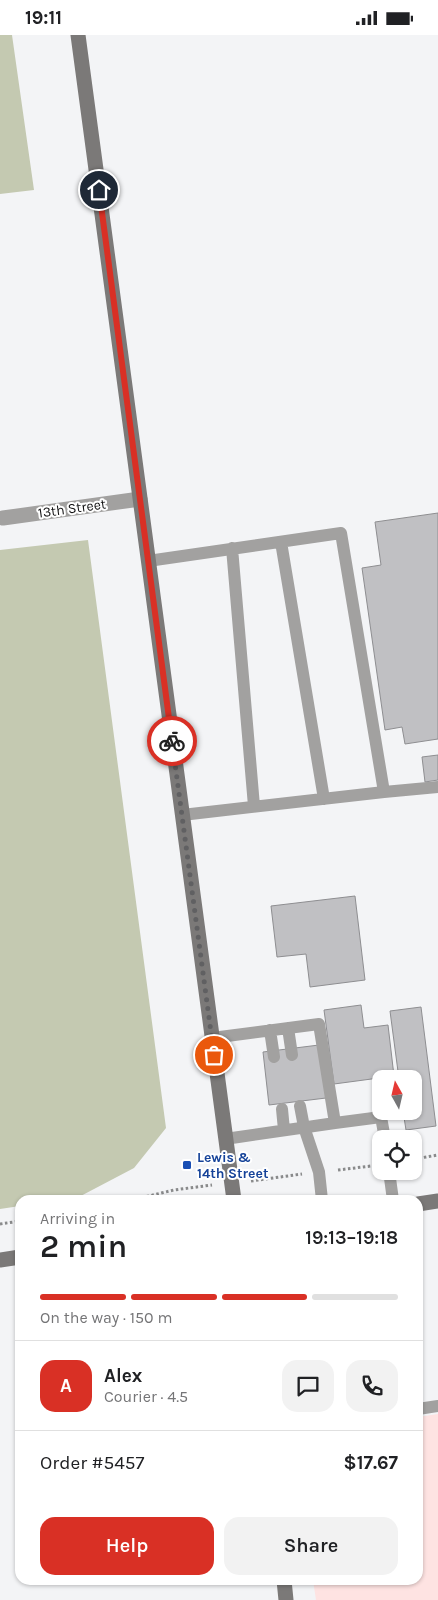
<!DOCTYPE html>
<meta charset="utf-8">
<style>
body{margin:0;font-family:Karla,sans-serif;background:#f2f2f2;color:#202124;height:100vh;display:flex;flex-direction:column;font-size:19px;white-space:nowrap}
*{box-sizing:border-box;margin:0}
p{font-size:16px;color:#757577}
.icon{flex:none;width:28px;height:28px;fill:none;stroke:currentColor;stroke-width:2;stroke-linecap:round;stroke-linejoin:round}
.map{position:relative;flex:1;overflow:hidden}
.sheet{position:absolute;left:15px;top:1160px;width:408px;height:390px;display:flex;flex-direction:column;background:#fff;border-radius:15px;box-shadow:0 1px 4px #0004}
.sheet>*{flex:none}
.needle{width:32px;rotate:352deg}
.buttons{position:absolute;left:372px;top:1035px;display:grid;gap:10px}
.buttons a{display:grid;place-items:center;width:50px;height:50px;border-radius:10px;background:#fff;box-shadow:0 1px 4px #0004;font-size:25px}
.pin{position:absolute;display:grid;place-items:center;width:42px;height:42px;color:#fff;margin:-21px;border:2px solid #fff;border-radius:50%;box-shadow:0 1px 5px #0007}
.courier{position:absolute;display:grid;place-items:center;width:50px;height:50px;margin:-25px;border:4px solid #d93025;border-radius:50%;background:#fff;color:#222;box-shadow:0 1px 6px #0007}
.headline em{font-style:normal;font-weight:600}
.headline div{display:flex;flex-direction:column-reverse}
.headline{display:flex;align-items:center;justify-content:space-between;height:85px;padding:0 25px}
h1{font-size:32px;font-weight:600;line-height:38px}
.bar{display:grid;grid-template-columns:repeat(4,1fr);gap:8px 5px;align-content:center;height:60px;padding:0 25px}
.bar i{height:6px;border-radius:4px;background:#e0e0e0}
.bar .active{background:#d93025}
.bar p{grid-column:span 4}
.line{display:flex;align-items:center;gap:12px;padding:0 25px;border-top:1px solid #e0e0e0}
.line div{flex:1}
.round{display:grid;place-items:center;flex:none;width:52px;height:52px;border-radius:15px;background:#f2f2f2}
.cta{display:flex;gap:10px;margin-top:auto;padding:10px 25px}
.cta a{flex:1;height:58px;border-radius:15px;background:#d93025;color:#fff;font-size:20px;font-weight:600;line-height:58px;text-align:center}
.cta a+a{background:#f2f2f2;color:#202124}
.status{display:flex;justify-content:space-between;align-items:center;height:35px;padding:0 25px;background:#fff;direction:ltr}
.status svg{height:14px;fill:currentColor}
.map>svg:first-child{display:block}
</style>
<div class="status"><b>19:11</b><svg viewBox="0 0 49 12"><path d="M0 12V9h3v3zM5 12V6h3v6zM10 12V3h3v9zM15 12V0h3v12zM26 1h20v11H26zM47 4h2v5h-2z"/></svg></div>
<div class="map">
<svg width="438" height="1565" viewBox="0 0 438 1565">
<rect width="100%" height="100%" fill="#f3f4f6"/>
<path fill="#fee3e2" d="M438 1379V1565H316L313 1545H418V1382Z"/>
<path fill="#c4c9b1" d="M0 0H12L34 155 0 159Z
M88 505 166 1093 134 1133 75 1164 20 1165V1171L0 1174V515Z"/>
<path fill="#c0c0c3" stroke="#8e8e91" d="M438 478V704L405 709 402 692 385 695 362 533 381 530 375 487Z
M438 720V745L425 747 422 722Z
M355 861 365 945 310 952 306 919 277 922 271 871Z
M361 970 364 993 388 990 394 1041 334 1049 324 975Z
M421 972 436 1091 406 1095 403 1076H414V1044H399L390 976Z
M319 1010 326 1063 269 1070 263 1017Z"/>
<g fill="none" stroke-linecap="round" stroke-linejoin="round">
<path stroke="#898a8b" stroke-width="3" stroke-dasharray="2.5 2.5" stroke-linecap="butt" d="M414 1124 438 1120
M338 1135 371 1131
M251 1146 302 1139
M132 1165 174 1155 212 1150
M0 1189 20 1186"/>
<path stroke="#a2a1a0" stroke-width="12" d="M281 507 324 764
M232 513 254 771
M148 526 341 498 384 757 182 780
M384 757 438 752
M288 993 292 1020
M270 995 274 1022
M212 1003 319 989 335 1088 225 1104
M300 1071 304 1092 319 1137 322 1165
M282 1074 284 1095
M335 1088 381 1082 385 1104
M389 1136 393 1165
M418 1374 438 1371"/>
<path stroke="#a2a1a0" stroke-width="15" d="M3 483 140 464"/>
<path stroke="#7b7978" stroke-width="15" d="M78 0 234 1165
M418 1169 438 1166
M0 1225 20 1222
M284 1545 286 1565"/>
</g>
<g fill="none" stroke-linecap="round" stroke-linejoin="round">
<path stroke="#606062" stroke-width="5" stroke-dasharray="0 9" d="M172 706 214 1020"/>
<path stroke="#d93025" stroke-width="6" d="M99 155 172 706"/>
</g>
<rect fill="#1a4fb4" stroke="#fff" stroke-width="2" x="182" y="1125" width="10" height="10" rx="2.5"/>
<g text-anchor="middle" stroke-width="4" stroke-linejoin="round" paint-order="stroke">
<g font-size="14" fill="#111112" stroke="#fff">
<text transform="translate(72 473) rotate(-8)" y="5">13th Street</text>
</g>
<g font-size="14" font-weight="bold" fill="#164399" stroke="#fff" text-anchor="start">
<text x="197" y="1127">Lewis &amp;<tspan x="197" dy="16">14th Street</tspan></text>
</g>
</g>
</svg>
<div class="buttons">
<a><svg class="needle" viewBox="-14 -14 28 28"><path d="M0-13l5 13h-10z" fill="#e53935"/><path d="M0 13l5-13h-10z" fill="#757577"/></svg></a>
<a><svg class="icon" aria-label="locate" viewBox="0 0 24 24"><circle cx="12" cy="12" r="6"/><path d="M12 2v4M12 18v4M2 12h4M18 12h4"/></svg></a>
</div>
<div class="pin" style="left:214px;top:1020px;background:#ea580c"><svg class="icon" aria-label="bag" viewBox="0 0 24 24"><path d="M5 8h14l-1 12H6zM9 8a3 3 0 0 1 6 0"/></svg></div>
<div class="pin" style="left:99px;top:155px;background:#1f2937"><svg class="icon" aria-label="home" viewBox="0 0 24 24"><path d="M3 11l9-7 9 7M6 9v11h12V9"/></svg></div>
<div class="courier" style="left:172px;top:706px"><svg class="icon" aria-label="bike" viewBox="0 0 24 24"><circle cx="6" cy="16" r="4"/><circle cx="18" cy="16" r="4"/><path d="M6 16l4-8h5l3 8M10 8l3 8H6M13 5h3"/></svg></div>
<section class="sheet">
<div class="headline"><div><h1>2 min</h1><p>Arriving in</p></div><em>19:13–19:18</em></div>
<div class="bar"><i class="active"></i><i class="active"></i><i class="active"></i><i></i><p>On the way · 150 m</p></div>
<div class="line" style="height:90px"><b class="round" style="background:#d93025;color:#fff">A</b><div><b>Alex</b><p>Courier · 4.5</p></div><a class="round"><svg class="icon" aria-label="chat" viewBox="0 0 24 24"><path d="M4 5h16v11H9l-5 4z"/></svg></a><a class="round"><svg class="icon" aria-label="phone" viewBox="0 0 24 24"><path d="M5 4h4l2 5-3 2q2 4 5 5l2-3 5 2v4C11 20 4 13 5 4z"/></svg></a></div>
<div class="line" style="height:65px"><div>Order #5457</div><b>$17.67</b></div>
<div class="cta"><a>Help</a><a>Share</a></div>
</section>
</div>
